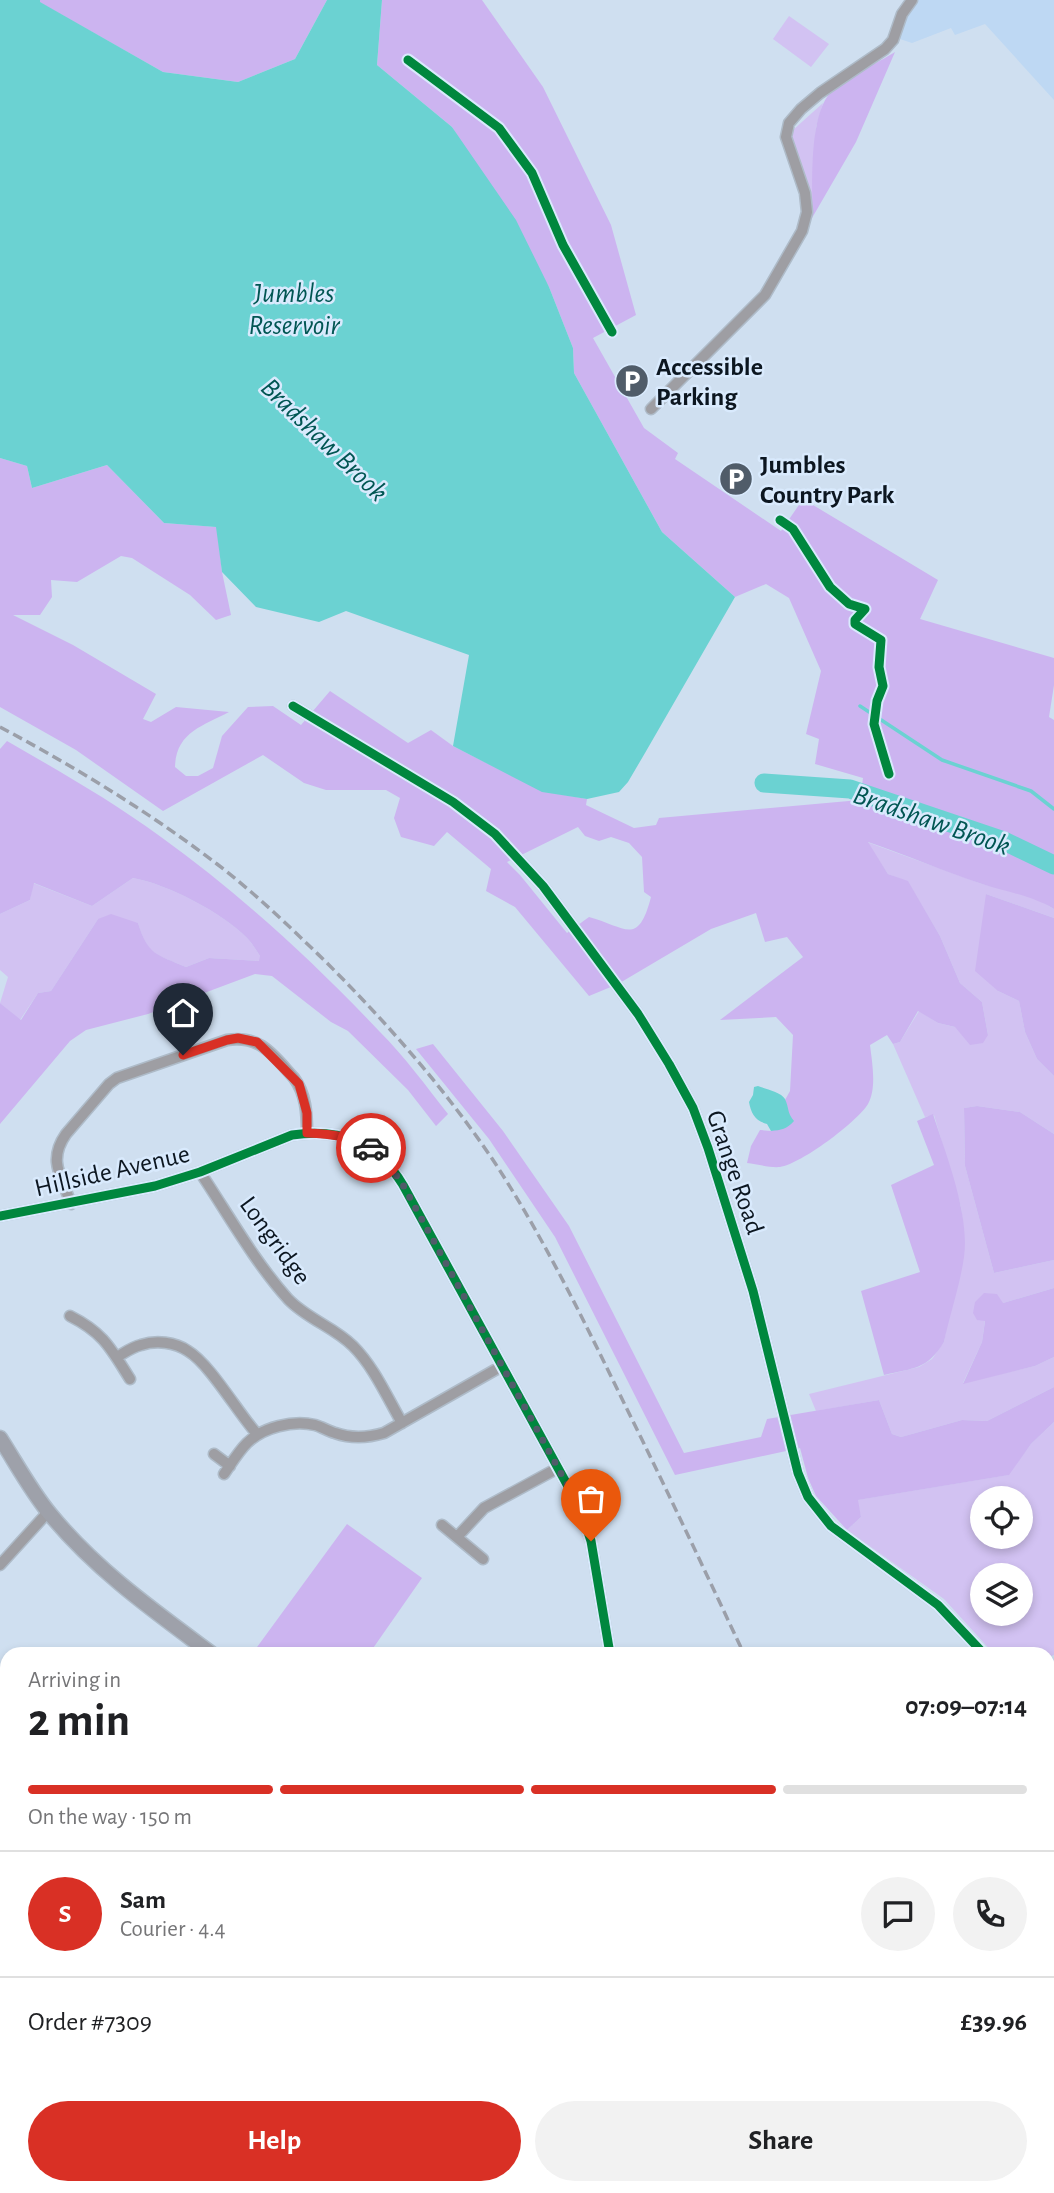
<!DOCTYPE html>
<meta charset="utf-8">
<style>
body{margin:0;font-family:"Alegreya Sans",sans-serif;background:#f2f2f2;color:#202124;height:100vh;display:flex;flex-direction:column;font-size:26px;white-space:nowrap}
*{box-sizing:border-box;margin:0}
p{font-size:23px;color:#757577}
.icon{flex:none;width:38px;height:38px;fill:none;stroke:currentColor;stroke-width:2;stroke-linecap:round;stroke-linejoin:round}
.map{position:relative;flex:1;overflow:hidden}
.side{position:absolute;left:0px;top:1647px;width:1055px;height:548px;display:flex;flex-direction:column;background:#fff;border-radius:21px 21px 0 0;box-shadow:0 4px 10px #0003}
.side>*{flex:none}
.tools{position:absolute;left:970px;top:1486px;display:grid;gap:14px}
.tools a{display:grid;place-items:center;width:63px;height:63px;border-radius:50%;background:#fff;box-shadow:0 4px 10px #0003;font-size:35px}
.pin{position:absolute;display:grid;place-items:center;width:60px;height:60px;color:#fff;margin:-72px -30px;border-radius:50% 50% 50% 0;rotate:-45deg;box-shadow:0 0 7px #0007}
.pin .icon{rotate:45deg}
.courier{position:absolute;display:grid;place-items:center;width:70px;height:70px;margin:-35px;border:5px solid #d93025;border-radius:50%;background:#fff;color:#222;box-shadow:0 2px 9px #0007}
.summary em{font-style:normal;font-weight:600}
.summary div{display:flex;flex-direction:column-reverse}
.summary{display:flex;align-items:center;justify-content:space-between;height:119px;padding:0 28px}
h1{font-size:46px;font-weight:600;line-height:52px}
.bar{display:grid;grid-template-columns:repeat(4,1fr);gap:10px 7px;align-content:center;height:84px;padding:0 28px}
.bar i{height:9px;border-radius:5px;background:#e0e0e0}
.bar .current{background:#d93025}
.bar p{grid-column:span 4}
.line{display:flex;align-items:center;gap:18px;padding:0 28px;border-top:2px solid #e0e0e0}
.line div{flex:1}
.round{display:grid;place-items:center;flex:none;width:74px;height:74px;border-radius:37px;background:#f2f2f2}
.primary-button{display:flex;gap:14px;margin-top:auto;padding:14px 28px}
.primary-button a{flex:1;height:80px;border-radius:42px;background:#d93025;color:#fff;font-size:28px;font-weight:600;line-height:80px;text-align:center}
.primary-button a+a{background:#f2f2f2;color:#202124}
.map>svg:first-child{display:block}
</style>
<div class="map">
<svg width="1054" height="2193" viewBox="0 0 1054 2193">
<rect width="100%" height="100%" fill="#cfdff0"/>
<path fill="#bed8f3" d="M917 0H1054V100L985 24 955 35 951 28 912 43 900 39 906 17Z
M597 2188H937L942 2193H595Z"/>
<path fill="#d2c2f2" fill-rule="evenodd" d="M789 16 829 44 811 67 773 39Z
M823 103 816 127 812 208 809 190 791 135 793 130Z
M867 842 982 884 1033 897 1054 909V918L986 894 998 991 1019 1001 1025 1032 1037 1059 1054 1076V1134L1020 1112 977 1106 964 1108 965 1166 994 1273 1054 1260V1288L1003 1303 985 1320 982 1342 963 1383 1035 1366 1054 1357V1387L987 1421 962 1420 901 1437 892 1434 879 1400 816 1411 809 1394 919 1367 932 1359 944 1342 964 1232 961 1207 934 1115 925 1117 893 1044 900 1042 919 1011 938 1023 988 1035 982 1002 960 983 940 936 908 882 888 874Z
M133 878C167 884 223 913 247 938 252 943 256 950 260 956V961L209 958 186 967C156 954 148 956 138 923L98 919 51 991 38 993 20 1020 0 1003 8 977 0 970V914L30 900 33 883 92 906Z
M1054 1422V1655L1048 1657V1654H994L944 1599 847 1530 861 1517 857 1500 1008 1475 1031 1444ZM982 1498H1020V1536H982ZM982 1575H1020V1614H982Z
M0 2040 7 2047V2188H91L86 2193H0Z
M145 2188H339L337 2193H150Z
M597 2188H643L649 2193H595Z"/>
<path fill="#ccb4f0" fill-rule="evenodd" d="M40 0H327L295 59 238 82 163 72 39 2Z
M382 0H482L543 87 611 225 636 315 593 338 644 428 678 453 675 459 781 531 803 499 938 580 920 619 1054 658V685L1049 717 1054 720V909C1028 894 1009 893 982 884 943 871 906 855 868 842L888 874 908 881 940 936 960 983 982 1002 988 1035 983 1043 970 1045 955 1027 938 1023 918 1011 900 1042 893 1044 887 1035 870 1045C872 1062 877 1088 868 1104 857 1122 801 1164 780 1167 770 1168 757 1164 747 1163L751 1146 760 1130 771 1131 790 1116 787 1110 785 1100 790 1091 793 1035 776 1017 720 1020 803 957 787 937 765 942 756 913 711 929 618 984 589 996 515 907 486 891 491 869 447 832 434 846 401 837 394 818 400 798 386 790H326L304 783 263 755 163 811 76 750 0 707V458L27 466 32 488 107 465 164 523 217 527 222 572 231 615 216 620 190 595 132 558 121 556 77 582 51 580 52 597 40 615H13L73 645 156 694 143 719 151 722 176 707 229 712C203 726 176 732 175 767L186 776H198L213 768 222 736 248 707 273 706 301 725 330 691 408 743 431 730 453 746 542 791 587 799 586 805 634 828 656 825 659 818 860 800 863 778 815 764 819 739 806 734 821 671 789 598 766 584 735 597 662 532 574 373 573 348 549 287 452 127 377 65ZM578 827 585 836 599 841 611 837 629 843 642 857 644 892 651 897C638 947 626 927 589 917L567 933 520 875 507 862Z
M895 52 856 142 812 218C813 186 808 116 831 92 842 80 879 62 895 52Z
M7 741C59 771 112 801 161 837 240 894 313 961 380 1032 405 1057 426 1086 448 1114L436 1126 408 1090 348 1031 331 1022 272 976 255 974 148 1014 86 1030 70 1041 0 1124V1003L21 1020 38 993 51 991 98 919 111 914 138 923C148 955 156 954 186 967L209 958 259 961 260 956C256 950 252 943 247 938 223 913 167 884 133 878L92 906 34 883 30 900 0 914V749Z
M986 894 1054 918V1076L1037 1059 1025 1032 1019 1001 998 991 975 971Z
M433 1044 503 1131 569 1226 684 1453 761 1437 767 1419 879 1400 892 1434 901 1437 962 1420 987 1421 1054 1387V1422L1031 1444 1009 1475 858 1500 861 1517 847 1530 816 1496 808 1478 800 1448 675 1475 555 1237 489 1139 416 1049Z
M977 1106 1020 1112 1054 1134V1260L994 1273 965 1166 964 1108Z
M933 1114C946 1155 970 1214 964 1257 960 1285 950 1314 944 1342 927 1370 913 1368 884 1375L861 1291 920 1272 891 1185 934 1165 917 1121Z
M1054 1288V1357L1035 1366 963 1384 982 1342 985 1321 977 1320 973 1313 975 1302 984 1293 997 1294 1003 1303Z
M347 1524 422 1578 369 1654H252Z
M7 1977V2026L3 2027 0 2022V1983Z"/>
<path fill="#6bd2d2" d="M0 0H40V2L163 72 238 82 295 59 327 0H382L377 65 452 127 516 220 549 287 573 348 574 373 662 532 735 597 645 753 628 782 619 792 587 799 542 792 453 746 469 655 346 611 319 622 256 607 222 572 216 527 164 523 107 465 32 488 27 466 0 458Z
M758 1086C765 1089 781 1092 785 1099 789 1107 787 1113 794 1121 787 1129 781 1130 771 1131L767 1124C755 1121 751 1113 749 1102L753 1095 754 1087Z"/>
<g fill="none" stroke-linecap="round" stroke-linejoin="round">
<path stroke="#6bd2d2" stroke-width="3.5" d="M860 706 942 760 1031 791 1054 809"/>
<path stroke="#6bd2d2" stroke-width="19" d="M764 783 850 789 1004 841 1054 865"/>
<g stroke="#aebbc8" stroke-width="13">
<path id="minor" d="M651 409 765 295 802 231 807 212 805 193 786 137 789 123 801 109 820 93 885 49 893 40 902 14 912 0
M293 706 453 802 495 834 543 886 638 1014 669 1064 693 1108 708 1148 753 1291 798 1473 808 1497 831 1526 938 1605 984 1654
M200 1172C228 1214 254 1261 288 1299 307 1319 334 1327 353 1346 374 1367 387 1397 402 1423
M71 1204C62 1177 47 1161 66 1134L109 1084 117 1078 227 1040C261 1035 273 1055 294 1078 306 1094 307 1114 307 1133
M0 1216 155 1186 200 1172 292 1135C341 1128 377 1142 403 1185L581 1510 591 1541 610 1654
M70 1316C104 1333 111 1349 130 1379
M117 1357C124 1353 132 1347 141 1345 156 1340 175 1342 188 1351 210 1364 238 1413 257 1434
M214 1454 230 1466
M224 1474C231 1464 238 1452 247 1443 263 1427 293 1420 315 1425 322 1427 328 1431 335 1433 352 1439 367 1438 384 1433L502 1366
M442 1525 483 1559
M457 1537 484 1508 558 1468
M0 1565 48 1512
M1048 1823 1054 1858
M0 1896 7 1888
M1048 2165 1054 2163
M1048 2181 1054 2186
M952 2193 955 2188"/>
</g>
<g stroke="#aebbc8" stroke-width="17">
<path id="major" d="M0 1438C16 1463 31 1491 50 1514 96 1570 154 1611 212 1654
M966 2188 970 2193"/>
</g>
<use href="#minor" stroke="#9e9ea3" stroke-width="10"/>
<use href="#major" stroke="#9ea1aa" stroke-width="14"/>
<path stroke="#9b9fa9" stroke-width="3.5" stroke-dasharray="10 5" stroke-linecap="butt" d="M0 727C75 767 149 812 217 864 256 894 291 928 326 962 388 1024 446 1090 495 1163 545 1240 585 1323 625 1405 666 1488 705 1571 744 1654
M992 2188 995 2193"/>
<g stroke="#d9eafd" stroke-width="13">
<path id="cycleway" d="M408 60 499 128 532 173 563 245 612 332
M780 520 793 529 830 587 849 604 865 609 855 620V624L881 640 879 667 883 686 877 701 874 724 889 774
M293 706 453 802 495 834 543 886 638 1014 669 1064 693 1108 708 1148 753 1291 798 1473 808 1497 831 1526 938 1605 984 1654
M0 1216 155 1186 200 1172 292 1135C341 1128 377 1142 403 1185L581 1510 591 1541 610 1654"/>
</g>
<use href="#cycleway" stroke="#00873e" stroke-width="9"/>
</g>
<g fill="none" stroke-linecap="round" stroke-linejoin="round">
<path stroke="#505c69" stroke-width="7" stroke-dasharray="0 12.6" d="M371 1148 389 1165 403 1185 581 1510 591 1541"/>
<path stroke="#d93025" stroke-width="9" d="M183 1055 227 1040 238 1038 257 1042 299 1084 307 1113V1133C330 1134 351 1136 371 1148"/>
</g>
<defs>
<g id="parking-disc" transform="scale(1.75)"><circle r="9.5" fill="#505c69" stroke="#d9eafd"/><path d="M-3.5-5.5H1a3.5 3.5 0 0 1 0 7H-1V5.5H-3.5ZM-1-3.4V-.6H.8a1.4 1.4 0 0 0 0-2.8Z" fill="#fff"/></g>
</defs>
<g fill-rule="evenodd">
<use href="#parking-disc" x="632" y="381"/>
<use href="#parking-disc" x="736" y="479"/>
</g>
<g text-anchor="middle" stroke-width="5" stroke-linejoin="round" paint-order="stroke">
<g font-size="26" font-weight="bold" fill="#0c1620" stroke="#d9eafd" text-anchor="start">
<text x="656" y="375">Accessible<tspan x="656" dy="30">Parking</tspan></text>
<text x="760" y="473">Jumbles<tspan x="760" dy="30">Country Park</tspan></text>
</g>
<g font-size="26" fill="#0c1620" stroke="#d9eafd">
<text transform="translate(112 1170) rotate(-13)" y="9">Hillside Avenue</text>
<text transform="translate(736 1172) rotate(71)" y="9">Grange Road</text>
<text transform="translate(276 1240) rotate(54)" y="9">Longridge</text>
</g>
<g font-size="28" font-style="italic" fill="#015653" stroke="#d9eafd">
<text x="294" y="302">Jumbles<tspan x="294" dy="32">Reservoir</tspan></text>
<text transform="translate(325 439) rotate(44)" y="10">Bradshaw Brook</text>
<text transform="translate(932 819) rotate(19)" y="10">Bradshaw Brook</text>
</g>
</g>
</svg>
<div class="tools">
<a><svg class="icon" aria-label="locate" viewBox="0 0 24 24"><circle cx="12" cy="12" r="6"/><path d="M12 2v4M12 18v4M2 12h4M18 12h4"/></svg></a>
<a><svg class="icon" aria-label="layers" viewBox="0 0 24 24"><path d="M12 4l9 5-9 5-9-5zM3 14l9 5 9-5"/></svg></a>
</div>
<div class="pin" style="left:591px;top:1541px;background:#ea580c"><svg class="icon" aria-label="bag" viewBox="0 0 24 24"><path d="M5 8h14l-1 12H6zM9 8a3 3 0 0 1 6 0"/></svg></div>
<div class="pin" style="left:183px;top:1055px;background:#1f2937"><svg class="icon" aria-label="home" viewBox="0 0 24 24"><path d="M3 11l9-7 9 7M6 9v11h12V9"/></svg></div>
<div class="courier" style="left:371px;top:1148px"><svg class="icon" aria-label="car" viewBox="0 0 24 24"><path d="M5 17H2v-5l4-1 3-4h7l3 4 3 1v5h-3M9 17h6M6 11h13"/><circle cx="7" cy="17" r="2"/><circle cx="17" cy="17" r="2"/></svg></div>
<section class="side">
<div class="summary"><div><h1>2 min</h1><p>Arriving in</p></div><em>07:09–07:14</em></div>
<div class="bar"><i class="current"></i><i class="current"></i><i class="current"></i><i></i><p>On the way · 150 m</p></div>
<div class="line" style="height:126px"><b class="round" style="background:#d93025;color:#fff">S</b><div><b>Sam</b><p>Courier · 4.4</p></div><a class="round"><svg class="icon" aria-label="chat" viewBox="0 0 24 24"><path d="M4 5h16v11H9l-5 4z"/></svg></a><a class="round"><svg class="icon" aria-label="phone" viewBox="0 0 24 24"><path d="M5 4h4l2 5-3 2q2 4 5 5l2-3 5 2v4C11 20 4 13 5 4z"/></svg></a></div>
<div class="line" style="height:91px"><div>Order #7309</div><b>£39.96</b></div>
<div class="primary-button"><a>Help</a><a>Share</a></div>
</section>
</div>
